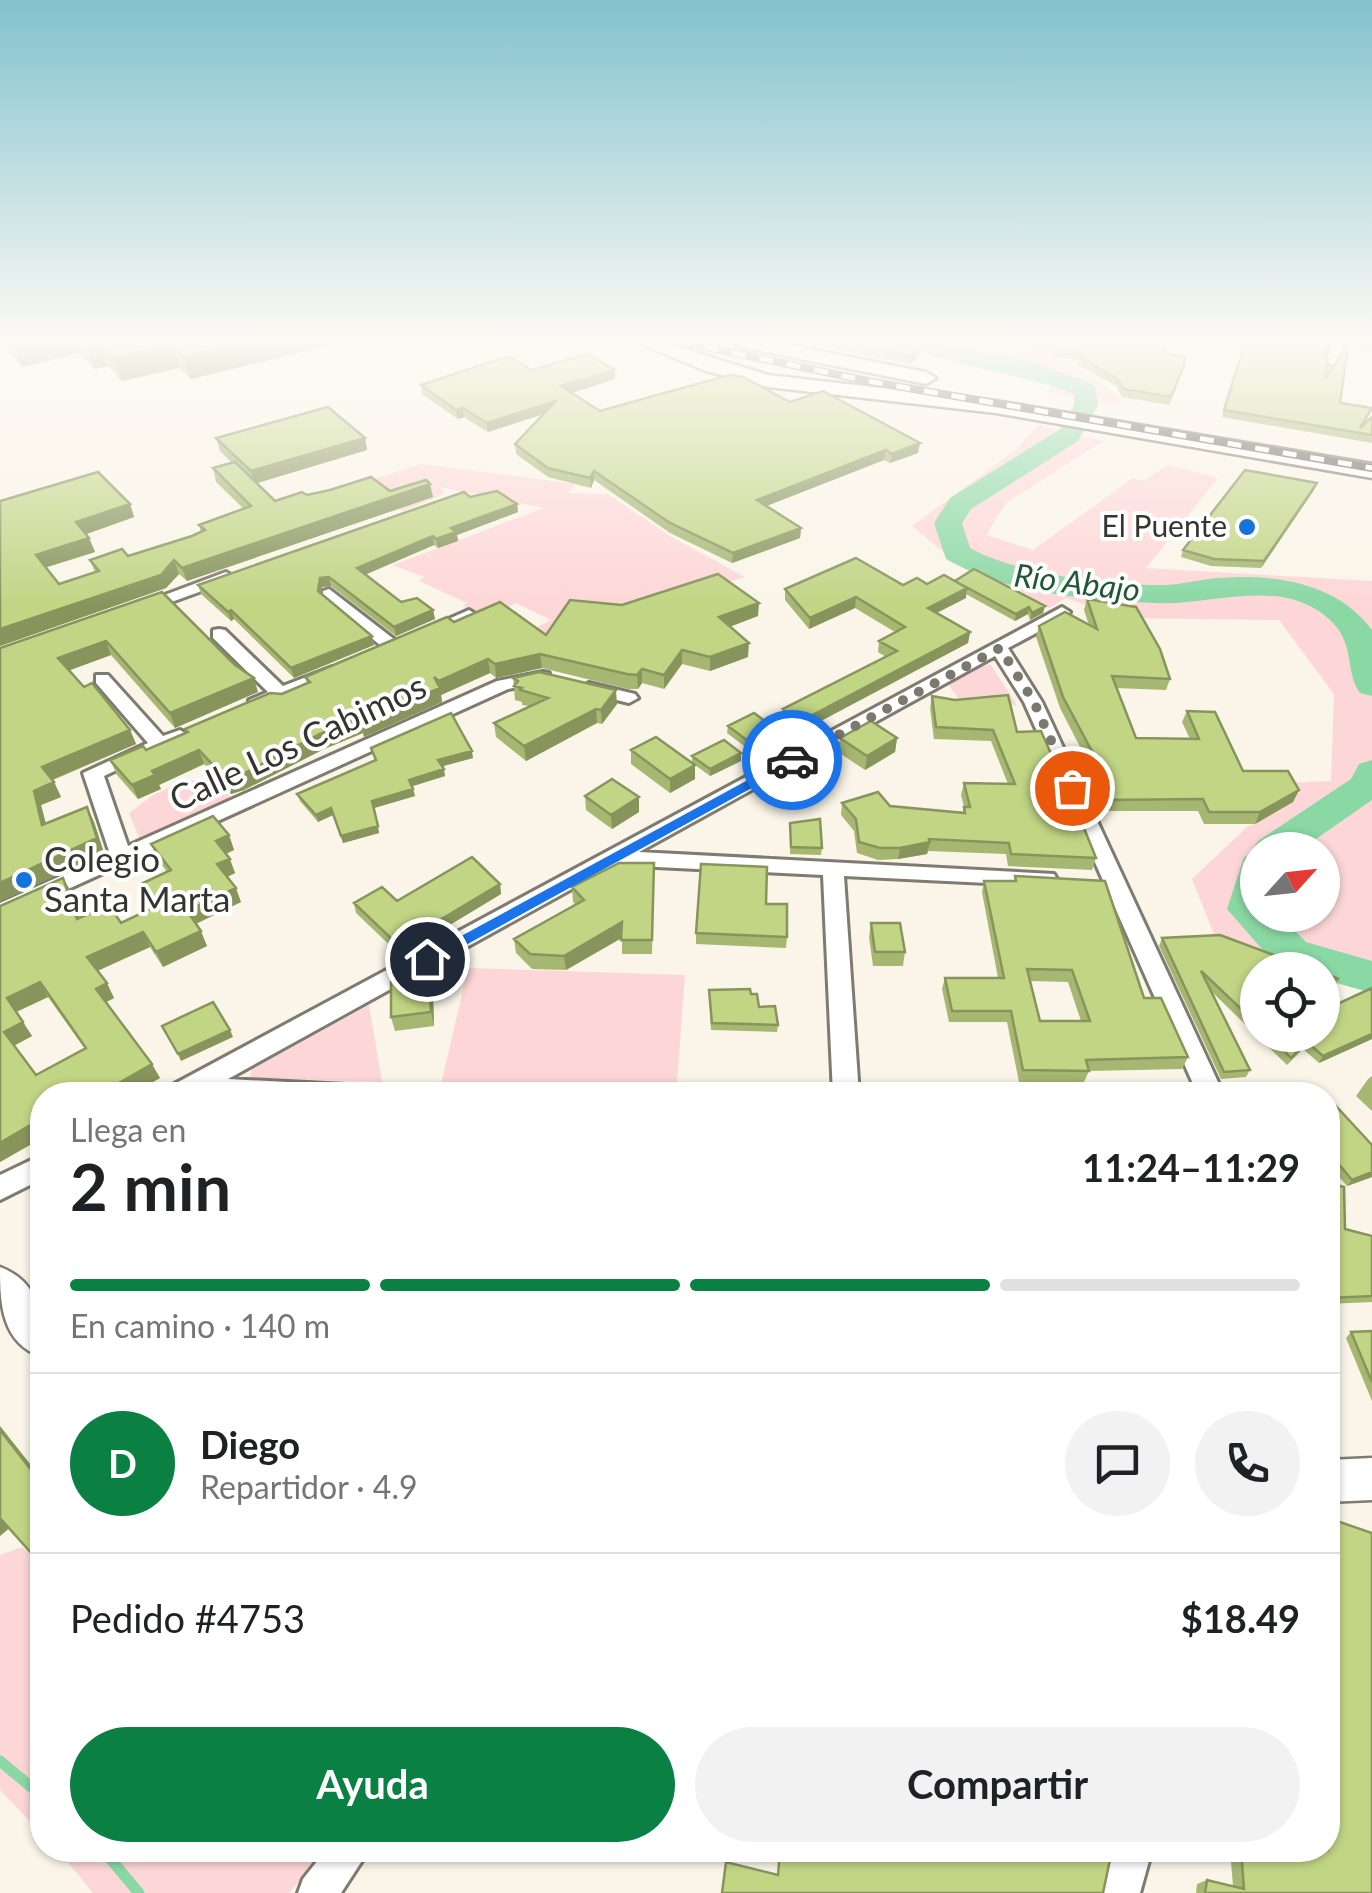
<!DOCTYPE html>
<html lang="es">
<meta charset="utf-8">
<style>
body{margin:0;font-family:Lato,sans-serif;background:#f2f2f2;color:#202124;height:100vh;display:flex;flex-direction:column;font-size:38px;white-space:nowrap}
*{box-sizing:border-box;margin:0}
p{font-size:32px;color:#757577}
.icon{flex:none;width:55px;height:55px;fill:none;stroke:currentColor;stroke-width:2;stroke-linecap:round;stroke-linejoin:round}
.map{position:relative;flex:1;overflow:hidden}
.drawer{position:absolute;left:30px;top:1082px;width:1310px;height:780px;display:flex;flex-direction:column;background:#fff;border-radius:40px;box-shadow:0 2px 8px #0004}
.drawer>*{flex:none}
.needle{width:65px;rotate:63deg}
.tools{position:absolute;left:1240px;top:832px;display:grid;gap:20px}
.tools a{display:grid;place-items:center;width:100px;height:100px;border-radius:50%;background:#fff;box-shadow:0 2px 8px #0004;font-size:50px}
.pin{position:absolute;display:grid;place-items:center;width:85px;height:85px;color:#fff;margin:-42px;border:5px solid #fff;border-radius:50%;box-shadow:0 2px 10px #0007}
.courier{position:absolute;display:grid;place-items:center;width:100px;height:100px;margin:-50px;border:8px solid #1a73e8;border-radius:50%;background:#fff;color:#222;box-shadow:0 2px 12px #0007}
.head em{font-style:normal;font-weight:700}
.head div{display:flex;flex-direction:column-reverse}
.head{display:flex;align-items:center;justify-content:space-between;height:170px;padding:0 40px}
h1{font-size:65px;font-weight:700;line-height:75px}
.bar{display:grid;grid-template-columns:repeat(4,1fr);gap:15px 10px;align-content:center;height:120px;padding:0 40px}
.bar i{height:12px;border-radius:8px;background:#e0e0e0}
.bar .on{background:#0b8043}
.bar p{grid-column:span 4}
.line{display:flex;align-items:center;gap:25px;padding:0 40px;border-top:2px solid #e0e0e0}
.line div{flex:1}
.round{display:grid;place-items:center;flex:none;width:105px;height:105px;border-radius:52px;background:#f2f2f2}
.button{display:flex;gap:20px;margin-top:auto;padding:20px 40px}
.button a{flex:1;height:115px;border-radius:60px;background:#0b8043;color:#fff;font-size:40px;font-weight:700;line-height:115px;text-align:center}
.button a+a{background:#f2f2f2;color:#202124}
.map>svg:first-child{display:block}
</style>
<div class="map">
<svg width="1372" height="1893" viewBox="0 0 1372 1893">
<rect width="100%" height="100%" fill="#faf5e8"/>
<path fill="#fdd7d7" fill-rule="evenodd" d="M898 341C932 341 968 337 1002 341 1044 346 1092 371 1121 400L1118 405 1047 392 1054 381 952 360Z
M1039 425 1103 441 1006 503 986 535 1033 550 1133 478 1143 481 1168 465 1218 478 1146 568 1372 581V986L1323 979 1322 970H1291L1217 942 1192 879 1248 826 1255 824 1283 783 1331 781 1334 694 1279 620 1124 618 1066 598 1049 608 952 559 912 526 1017 449ZM1258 850H1322V915H1258Z
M422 464 575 484 568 493 608 494 670 536 745 577 556 636 532 630 551 620 516 603 486 617 463 606 467 603 419 581 424 577 393 565 544 508 440 487 445 494 403 511 364 482Z
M990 664 1017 705 967 710 944 679Z
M186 780H216L233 800 140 840 129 813 153 795Z
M468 968 685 975 676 1095 440 1089Z
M369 1005 382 1082 250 1078 252 1069Z
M22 1547 42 1565V1834L0 1790V1555Z
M58 1850H325L289 1893H93Z"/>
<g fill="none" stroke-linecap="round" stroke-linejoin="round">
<path stroke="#8ad8a4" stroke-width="11" d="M0 1761 42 1796
M103 1850 139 1893"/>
<path fill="#8ad8a4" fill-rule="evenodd" d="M905 341C958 341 1046 363 1095 386L1098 405 1078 441 971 509 962 523 970 548C1016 574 1112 586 1166 585 1184 584 1201 579 1219 578 1275 574 1337 582 1372 630V696L1360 693C1345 672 1355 646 1333 623 1285 574 1213 606 1156 603 1087 600 1007 594 946 559L934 523 950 498 1059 430 1074 405V394C1037 376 923 362 905 341Z
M1372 760V800L1300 850H1258V915H1279L1306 942 1372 961V993L1322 979V970H1292L1276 965 1227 909 1244 857 1255 854 1252 850 1258 841 1351 779 1359 764Z"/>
<g stroke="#807b70" stroke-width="6">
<path id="minor" d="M1333 341H1345L1338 361 1332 365 1326 361Z
M226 572 234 577 232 580 144 612H132L130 608Z
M329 589 399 643V651H387L323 597V591Z
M1062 607 1070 612 1068 616 1008 648 1042 702 1224 1095H1198L1024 702 995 656 639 852 1054 874 1057 879 1054 884 1046 886 844 876 859 1095H833L823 875 615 865 228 1079 347 1085 356 1088 360 1095H163L167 1088Z
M469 610 477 615 475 619 432 637 426 638 417 633Z
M219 629 225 630 283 686 332 667 341 672C327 684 266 710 249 708V700L268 692 213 638V630Z
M543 672 549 673V681L508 689 0 920V903L110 854 83 773 148 743 96 683V675H108L163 736 180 730 189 736 104 776 128 846 497 681Z
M589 683 635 694 638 698 629 703 583 692 580 688Z
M42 1155V1179L0 1200V1175Z
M326 1850H369L341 1893H298L303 1879Z
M1114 1850H1152L1140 1893H1102Z"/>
</g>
<g stroke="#807b70" stroke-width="5">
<path id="secondary" d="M0 1267C42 1283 42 1319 42 1357 1 1343 0 1303 0 1267Z
M1372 1458V1500L1328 1502V1460Z"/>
</g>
<g stroke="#807b70" stroke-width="5">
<path id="primary" d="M634 341H660L768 375 996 401 1372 464V478L996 413 768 387 706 371Z
M732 341H768L926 372 936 378 926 384 741 347Z"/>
</g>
<use href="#minor" fill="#fff" fill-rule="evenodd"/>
<use href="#secondary" fill="#fff" fill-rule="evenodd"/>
<use href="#primary" fill="#fff" fill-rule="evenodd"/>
<g stroke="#64615b" stroke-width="8">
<path id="rail" d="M677 341 873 382 1372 468"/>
</g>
<use href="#rail" stroke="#fff" stroke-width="5" stroke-dasharray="14" stroke-linecap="butt"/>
</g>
<path fill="#a6b772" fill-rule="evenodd" d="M0 341H348L191 379 179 368 122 381 108 366 95 369 80 353 22 367Z
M793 341H928L927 345 910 364Z
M1004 341H1154L1168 354 1184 366 1169 405 1122 397 1116 386 1078 365 1079 360 1051 356 1052 351Z
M1256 341H1328L1325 353V378L1340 403 1372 408 1363 425 1372 417V443L1222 417 1245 343 1256 345Z
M1352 341H1372V351L1350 346Z
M532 370H615V379L571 393 600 411 790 402 918 453 890 463 884 460 766 506 801 528 800 538 732 563 670 533 594 480 591 488 548 477 516 454 515 444 543 414 488 432 464 417 458 419 422 394 421 385Z
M216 438H365L367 450 257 483 275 501 307 495 390 491 433 497 187 581 179 574 166 588 0 646V501L130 504 134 517 86 534 89 538 95 552 46 567 59 584 95 572 90 560 128 556 201 532 199 525 244 509 216 482 213 468 232 463 220 451Z
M1314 490 1261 568 1211 566 1181 557 1183 550Z
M470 497 517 504 518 512 457 535 458 541 438 548 434 545 365 575 401 602 433 610 435 619 396 636 331 586 322 587 321 593 372 636 374 645 294 678 234 619 231 621 201 594 198 585Z
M955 581 1045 606 1043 613 1030 620 1028 614 1015 621 966 594V598L937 613 970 632 968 643 800 732 782 719 783 709 886 657 878 652 879 641 895 632 855 608 809 629 785 600V589L903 585Z
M162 592 258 692 175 728 111 655 70 670 84 687 130 730 136 744 53 780 61 797 41 805 46 824 87 807 94 822 104 853 0 901V648Z
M1087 599 1170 679 1166 690 1116 688 1136 738 1190 739 1182 722 1187 711 1243 771 1299 790 1293 802 1255 824H1204L1198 811H1098L1088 783 1091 772H1093L1060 708 1036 637 1039 626 1089 625 1084 610Z
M758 616 730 626 748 657 710 671 682 664 664 689 642 683 638 689H628L542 668 496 678 490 673 441 695 442 702 364 737 363 733 324 749 244 790 231 794 204 764 159 785 161 789 138 799 117 775 110 760 146 750 186 733 185 729 307 683 305 677 454 622 546 635Z
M513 678 617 704 602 724 597 723 526 761 496 737 494 723 529 706 522 705V702L515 700Z
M932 696 1017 732 1056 765 1052 777H1050L1060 808 1096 858 1092 870 1008 866 1006 854 928 851 927 854 898 859 878 860 857 853 854 831 841 815 842 803 963 812 964 807 961 795 964 783 1008 784 991 741 934 739 930 708Z
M728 726 779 738 752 752 727 733Z
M840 738H897L895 752 865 770 838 752Z
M371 748 473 758 442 766 445 776 412 786 415 796 374 808 379 833 343 843 333 815 318 822 300 801 297 794 375 761Z
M631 750 692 763V756L741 753V761L710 776 695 765V779L670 793 631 764Z
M585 796 639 812 612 829 586 810Z
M790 823 822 848 821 855 790 854Z
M229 835 234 850 226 854 235 873 227 877 241 902 196 924 207 946 163 967 150 947 97 971 114 998 106 1002 160 1078 130 1095H42V1138L0 1162V906L63 878 71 892 80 918 121 923 156 907 149 898 143 883 167 872 157 858 151 844ZM48 997 85 1049 36 1075 14 1046 32 1036 16 1012Z
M654 863 652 954H622V938L566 970 532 969 516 953 514 939 576 905 573 902 572 887Z
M1015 876 1144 998 1188 1057 1182 1069 1089 1071 1084 1082H1019L1007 1022H949L942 989 945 978H998L982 892 984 881H1014ZM1030 981 1068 982 1081 1021H1040Z
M500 884 501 894 400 955 356 913 354 903 397 901Z
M766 904 787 937 786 948 696 944V933Z
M871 923 905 952 903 966H873L869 937Z
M1162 938 1258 970V1035H1322L1372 988V1039L1319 1063 1303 1049 1287 1065 1211 991 1250 1070 1246 1077 1221 1079 1159 946Z
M1322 973 1339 979 1335 986 1322 987Z
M429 977 433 992 434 1026 395 1031 391 1017Z
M751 994 759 1007 778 1025 777 1032 711 1030 709 997Z
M1372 1076V1111L1356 1096 1368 1079Z
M1328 1110 1372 1177 1347 1186 1328 1164Z
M1328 1183 1345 1229 1372 1236V1302L1328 1304Z
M1372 1331V1401L1346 1338 1351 1332Z
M1230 1850H1328L1372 1893H1196L1197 1884 1207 1880 1233 1886Z"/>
<path fill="#87955d" d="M28 341H76L80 353 22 367 13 344Z
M251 341H348L191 379 184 357Z
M925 341H928L927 345 910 364 911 356Z
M101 344 108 366 95 369 87 347Z
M172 345 179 368 122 381 114 358Z
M615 370V379L562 396 561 386Z
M556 401V410L488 432 487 423Z
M463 408 464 417 458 419 456 410Z
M365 438 367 450 254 484 251 471Z
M920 443 918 453 890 463 892 454Z
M886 450 884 460 756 510 757 500Z
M594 471V480L591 488 590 478Z
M1317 483 1314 490 1261 568 1264 561Z
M430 484 433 497 187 581 182 568Z
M130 504 134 517 81 536 76 522Z
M517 504 518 512 457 535 458 541 438 548 436 539 451 528Z
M801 528 800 538 732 563 733 553Z
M433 536 434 545 359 577 357 568Z
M89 538 95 552 41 569 36 555Z
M174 560 179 574 166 588 0 646V629Z
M329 577 331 586 322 587 321 600 318 591 320 578Z
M967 588 966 598 926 618 928 608Z
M856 597 855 608 809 629 810 618Z
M759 603 758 616 719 631V617Z
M1045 606 1043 613 1030 620 1032 613Z
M1029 607 1028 614 1015 621 1016 614Z
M231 610 234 619 231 621 228 612Z
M433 610 435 619 396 636 394 627Z
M970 632 968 643 800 732 801 721Z
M372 636 374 645 294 678 291 668Z
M106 641 111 655 65 672 58 658Z
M749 643 748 657 710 671V657Z
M682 650V664L664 689V675Z
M540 654 542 668 496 678 495 664Z
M488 659 490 673 441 695 439 681Z
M642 669V683L638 689 637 675Z
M254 678 258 692 175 728 170 713Z
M440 688 442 702 364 737 361 722Z
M616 690 617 704 602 724 601 710Z
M596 709 597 723 526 761 524 746Z
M359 718 363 733 324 749 244 790 231 794 226 779 320 734Z
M130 730 136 744 49 781 42 767Z
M779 731V738L752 752V744Z
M897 738 895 752 865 770 867 756Z
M199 750 204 764 159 785 161 789 138 799 132 785 152 771Z
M472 751 473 758 440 767 438 760Z
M741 753V761L710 776V769Z
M695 765V779L670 793V779Z
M444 769 445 776 410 787 409 780Z
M54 782 61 797 41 805 50 840 42 825 34 791Z
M413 789 415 796 374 808 372 801Z
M1299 790 1293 802 1255 824 1260 812Z
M639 797V812L612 829 611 815Z
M87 807 94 822 104 853 0 901V883Z
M331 808 333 815 318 822 316 815Z
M378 826 379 833 343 843 341 836Z
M229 835 234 850 221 856 216 841Z
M930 842 927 854 898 859 900 848Z
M230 859 235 873 223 879 217 864Z
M63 878 71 892 85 933 77 919Z
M500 884 501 894 400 955 398 945Z
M236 888 241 902 193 925 187 911Z
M622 922 623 937 566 970 564 956Z
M201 931 207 946 163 967 156 952Z
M143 932 150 947 95 972 87 957Z
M429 977 433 992 434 1026 431 1012Z
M40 982 48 997 16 1012 7 998Z
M107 983 114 998 104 1003 96 989Z
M23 1022 32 1036 13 1046 4 1032Z
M230 1030 233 1037 181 1061 178 1054Z
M1372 1034V1039L1319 1063 1323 1056Z
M152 1064 160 1078 130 1095H98Z
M42 1118V1138L0 1162V1143Z
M1372 1172V1177L1347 1186 1352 1180Z
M0 1426 42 1479V1484L0 1430Z
M0 1517 12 1526 0 1536Z
M42 1544V1562L32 1554Z"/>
<path fill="#c1d585" stroke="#87955d" stroke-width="2.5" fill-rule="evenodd" d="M81 341H251L184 357 172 345 114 358 101 344 87 347Z
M831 341H925L911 356Z
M1037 341H1154L1168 354 1185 357 1184 366 1171 397 1124 389 1117 379 1080 357 1082 353 1053 348 1055 345Z
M1258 341H1328L1325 353 1328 359 1325 378 1348 346 1340 403 1372 408 1360 428 1372 417V435L1224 410 1245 343 1258 345Z
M1353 341H1372V345Z
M587 354 615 370 561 386 600 411 729 375 743 377 790 402 823 391 920 443 892 454 886 450 757 500 801 528 733 553 670 523 594 471 590 478 548 468 515 444 556 401 487 423 463 408 456 410 421 385 509 356 532 370Z
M328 407 365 438 251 471 216 438Z
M235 462 275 501 302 492 307 495 330 490 371 477 390 491 426 480 430 484 182 568 174 560 161 575 0 629V501L98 472 130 504 76 522 89 538 36 555 59 584 99 571 90 560 122 549 128 556 192 536 205 530 199 525 251 506 213 468Z
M1245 470 1317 483 1264 561 1214 559 1183 550Z
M497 491 517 504 451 528 456 532 436 539 433 536 357 568 401 602 417 598 433 610 394 627 329 577 320 578 318 591 372 636 291 668 231 610 228 612 198 585 464 492 470 497Z
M856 558 903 585 917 578 927 584 944 575 967 588 928 608 970 632 801 721 783 709 897 651 879 641 905 627 856 597 810 618 785 589Z
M974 569 1045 606 1032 613 1029 607 1016 614 955 581Z
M718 574 759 603 719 617 749 643 710 657 682 650 664 675 642 669 637 675 627 674 540 654 495 664 488 659 439 681 434 677 440 688 361 722 359 718 320 734 239 776 226 779 199 750 152 771 155 775 132 785 110 760 143 746 146 750 188 732 185 729 270 693 282 694 310 682 305 677 447 617 454 622 500 602 546 635 570 600 622 605Z
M162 592 235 665 254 678 170 713 106 641 58 658 84 687 92 683 130 730 42 767 54 782 34 791 42 825 87 807 97 838 0 883V648Z
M1087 599 1136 607 1160 649 1170 679 1112 676 1136 738 1199 739 1187 711 1215 712 1243 771H1288L1299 790 1260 812H1209L1203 799 1101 800 1091 772H1103L1063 697 1039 626 1065 612 1097 629Z
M539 672 616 690 601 710 596 709 524 746 494 723 548 698 520 690 522 688 514 686 518 681 513 678Z
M1008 695 1017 732 1041 731 1056 765H1046L1060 808H1076L1096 858 1011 854 1009 843 929 839 930 842 900 848H880L859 842 856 819 842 803 878 792 890 806 965 813 964 807H970L964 783 1015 784 993 730 936 727 932 696 955 700Z
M451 713 472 751 438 760 444 769 409 780 413 789 372 801 378 826 341 836 331 808 316 815 297 794 376 760 371 748Z
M754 713 779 731 752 744 728 726Z
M871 721 897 738 867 756 840 738Z
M656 737 695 765 670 779 631 750Z
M724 740 741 753 710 769 692 756Z
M612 779 639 797 611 815 585 796Z
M213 816 229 835 216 841 230 859 217 864 236 888 187 911 201 931 156 952 143 932 87 957 107 983 96 989 152 1064 98 1095H42V1118L0 1143V906L63 878 77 919 109 905 121 923 159 905 143 883 171 870 151 844ZM40 982 86 1048 36 1075 4 1032 23 1022 7 998Z
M820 819 822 848 791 847 790 823Z
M472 857 500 884 398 945 354 903 382 887 397 901Z
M619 863H654L652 940H621L622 922 564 956 530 954 514 939 584 900 572 887Z
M701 864 767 867 766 904H787V937L696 933Z
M1015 876 1105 881 1144 998H1161L1188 1057 1086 1060 1089 1071 1023 1070 1011 1011H952L945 978H1004L984 881H1016ZM1027 969 1072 970 1090 1021H1040Z
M871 923H900L905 952H875Z
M1220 935 1314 970H1258V1025L1201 971 1250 1070 1224 1072 1162 938Z
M1322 973 1339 979 1322 980Z
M429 977 431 1012 391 1017V982Z
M1372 988V1034L1323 1056 1307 1042 1291 1058 1268 1035H1322V1011Z
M750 989 751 994H757L759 1007 775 1006 778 1025 712 1023 709 990Z
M213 1002 230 1030 178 1054 162 1026Z
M1336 1106 1372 1145V1172L1352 1180 1328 1151V1110Z
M1328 1183 1344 1187 1345 1229 1372 1236V1296L1328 1298Z
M1372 1331V1382L1351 1332Z
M0 1430 42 1484V1544L32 1554 0 1518Z
M1328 1518 1372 1533V1893H1205L1207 1880 1244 1889 1241 1850H1328Z
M780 1850H1112L1103 1893H722L726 1862 778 1875Z"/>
<linearGradient id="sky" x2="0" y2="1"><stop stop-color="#82c2cd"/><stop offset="0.56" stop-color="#fdfaf5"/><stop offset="1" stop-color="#fdfaf5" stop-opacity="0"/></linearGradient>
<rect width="1372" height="606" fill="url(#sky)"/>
<path fill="#1a73e8" d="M792 756 797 757V763L433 963 427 965 419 959Z"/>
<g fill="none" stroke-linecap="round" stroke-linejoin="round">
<path stroke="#7b7870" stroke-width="10" stroke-dasharray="0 18" d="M792 760 1000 648 1034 702 1072 788"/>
</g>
<g fill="#1573dc" stroke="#fff" stroke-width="4">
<circle cx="1247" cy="527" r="10"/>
<circle cx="24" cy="880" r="10"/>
</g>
<g text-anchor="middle" stroke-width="8" stroke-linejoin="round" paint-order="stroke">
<g font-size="30" fill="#363430" stroke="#fff" text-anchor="end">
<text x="1227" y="537">El Puente</text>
</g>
<g font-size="32" font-style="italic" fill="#205836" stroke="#fff">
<text transform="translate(1077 583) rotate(7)" y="11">Río Abajo</text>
</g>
<g font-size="35" fill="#363430" stroke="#fff">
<text transform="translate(298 743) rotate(-25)" y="12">Calle Los Cabimos</text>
</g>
<g font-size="35" fill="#363430" stroke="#fff" text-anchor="start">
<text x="44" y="872">Colegio<tspan x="44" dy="40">Santa Marta</tspan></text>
</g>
</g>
</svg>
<div class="tools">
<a><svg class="needle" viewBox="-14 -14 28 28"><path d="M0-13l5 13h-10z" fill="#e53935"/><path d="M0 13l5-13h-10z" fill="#757577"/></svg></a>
<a><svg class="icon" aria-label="locate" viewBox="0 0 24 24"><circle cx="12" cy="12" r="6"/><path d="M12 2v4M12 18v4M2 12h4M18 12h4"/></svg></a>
</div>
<div class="pin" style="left:1072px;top:788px;background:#ea580c"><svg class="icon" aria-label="bag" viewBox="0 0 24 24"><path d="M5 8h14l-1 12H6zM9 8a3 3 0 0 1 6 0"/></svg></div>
<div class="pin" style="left:427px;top:959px;background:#1f2937"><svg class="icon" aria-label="home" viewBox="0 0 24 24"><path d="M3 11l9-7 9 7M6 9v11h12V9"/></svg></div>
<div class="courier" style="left:792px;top:760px"><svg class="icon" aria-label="car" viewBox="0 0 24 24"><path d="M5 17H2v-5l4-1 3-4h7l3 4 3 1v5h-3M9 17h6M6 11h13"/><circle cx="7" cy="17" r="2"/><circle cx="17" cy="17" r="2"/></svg></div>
<section class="drawer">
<div class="head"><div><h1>2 min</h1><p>Llega en</p></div><em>11:24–11:29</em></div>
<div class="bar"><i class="on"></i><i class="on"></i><i class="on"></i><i></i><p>En camino · 140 m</p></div>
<div class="line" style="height:180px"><b class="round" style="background:#0b8043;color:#fff">D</b><div><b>Diego</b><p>Repartidor · 4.9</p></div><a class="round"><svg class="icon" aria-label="chat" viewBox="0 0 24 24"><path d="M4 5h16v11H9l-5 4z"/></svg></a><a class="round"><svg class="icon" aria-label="phone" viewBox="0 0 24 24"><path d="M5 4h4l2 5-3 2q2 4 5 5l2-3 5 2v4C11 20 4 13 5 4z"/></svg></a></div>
<div class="line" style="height:130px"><div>Pedido #4753</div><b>$18.49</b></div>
<div class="button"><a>Ayuda</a><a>Compartir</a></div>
</section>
</div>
